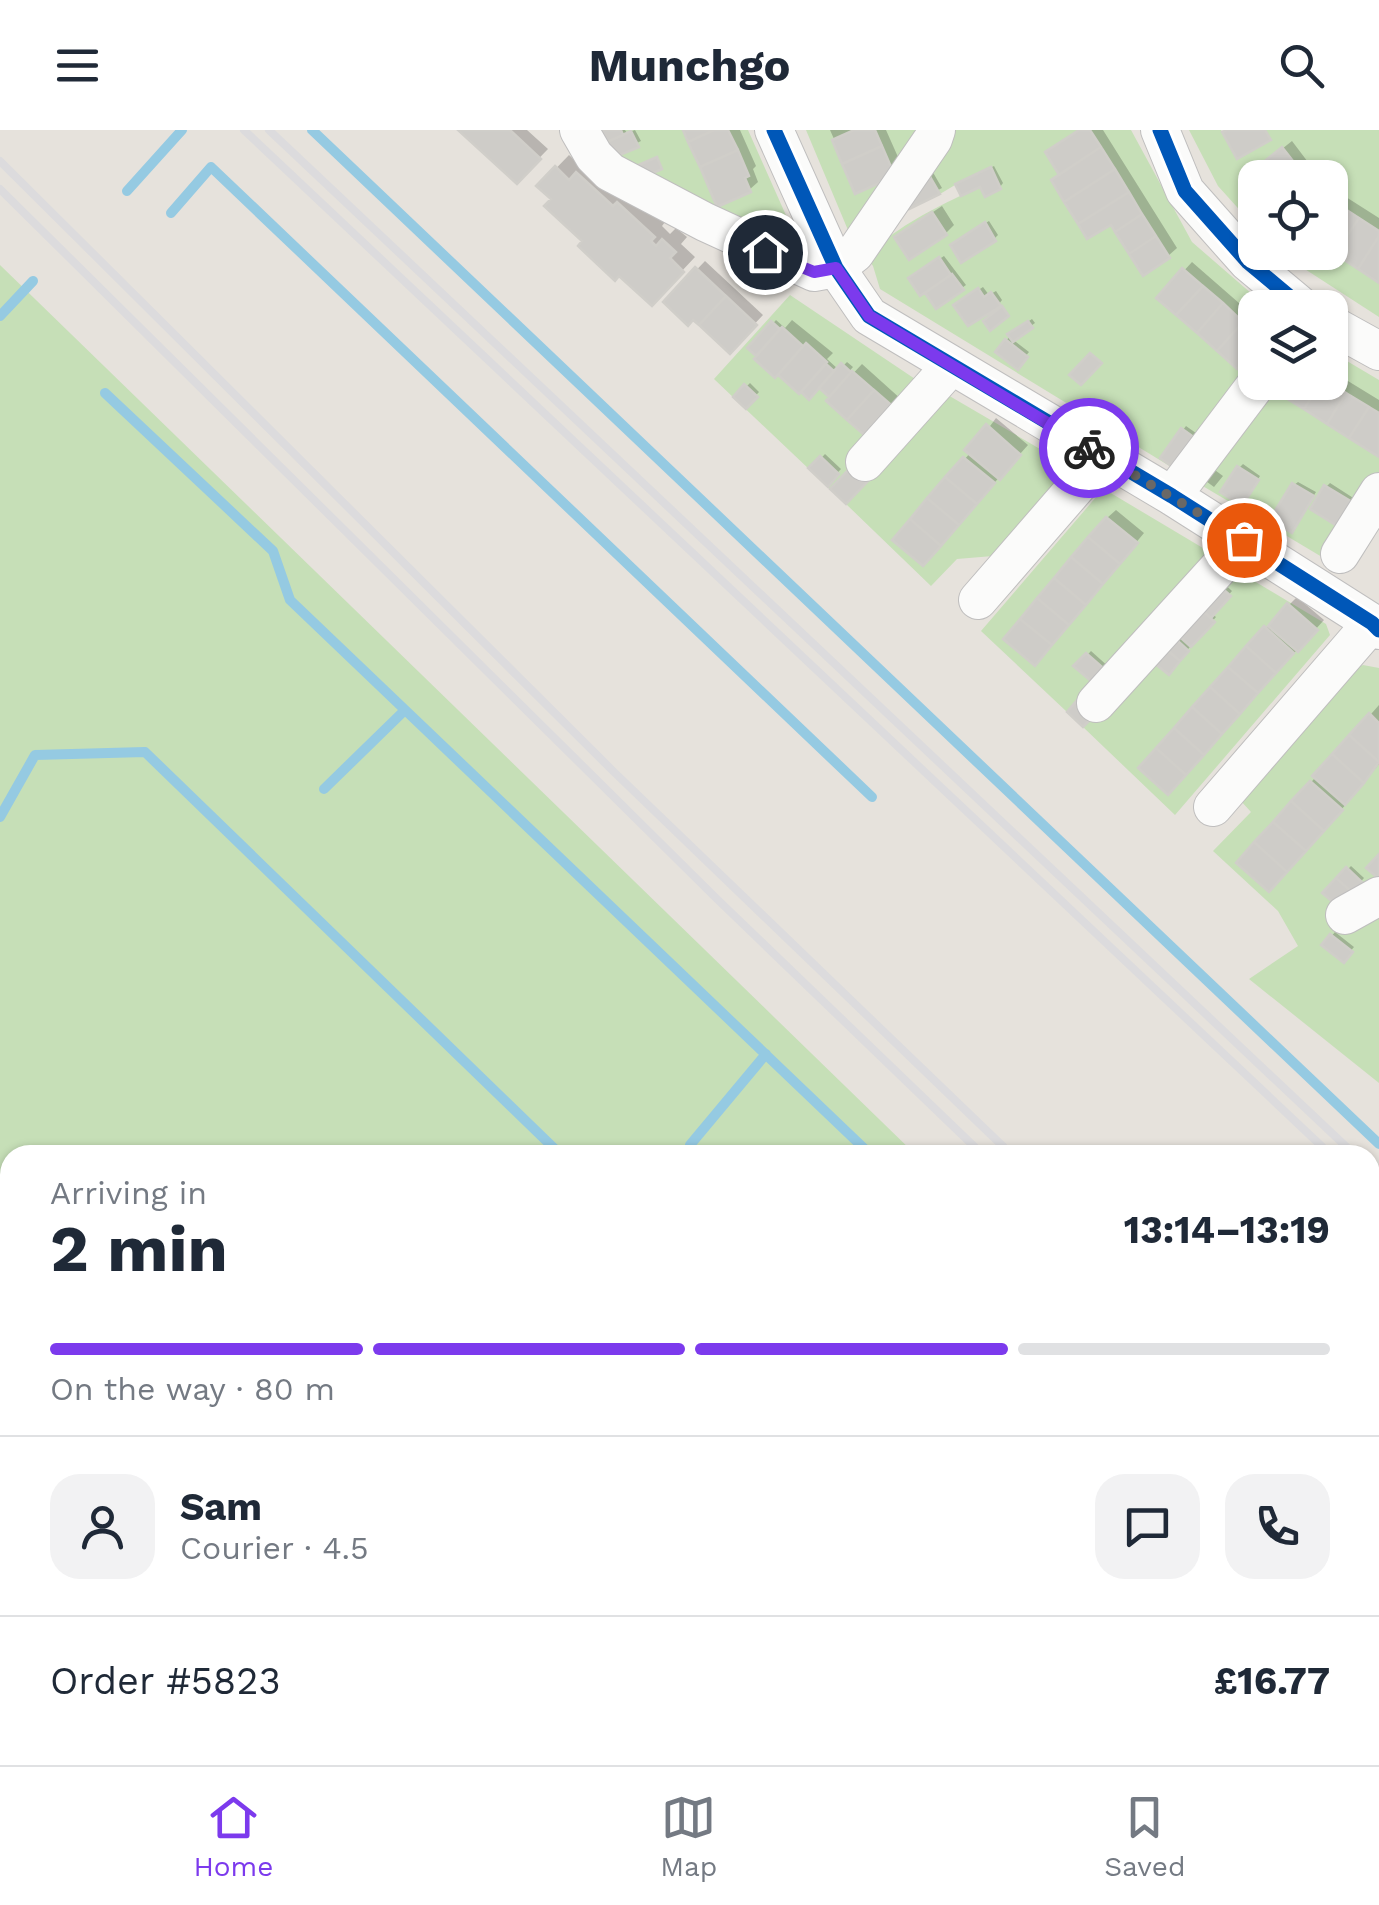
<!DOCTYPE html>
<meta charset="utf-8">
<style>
body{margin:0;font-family:"Work Sans",sans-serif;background:#f2f2f3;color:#1f2937;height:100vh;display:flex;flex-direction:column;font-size:38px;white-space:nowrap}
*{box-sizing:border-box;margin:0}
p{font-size:32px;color:#747a83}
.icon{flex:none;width:55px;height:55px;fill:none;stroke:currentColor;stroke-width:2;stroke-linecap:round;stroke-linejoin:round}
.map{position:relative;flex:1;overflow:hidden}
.details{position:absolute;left:0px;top:1015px;width:1380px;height:620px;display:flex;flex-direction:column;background:#fff;border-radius:30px 30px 0 0;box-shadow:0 2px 8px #0004}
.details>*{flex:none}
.fabs{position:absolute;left:1238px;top:30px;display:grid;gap:20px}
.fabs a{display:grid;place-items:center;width:110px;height:110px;border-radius:20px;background:#fff;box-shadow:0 2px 8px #0004;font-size:50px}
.pin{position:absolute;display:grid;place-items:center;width:85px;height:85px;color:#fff;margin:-42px;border:5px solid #fff;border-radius:50%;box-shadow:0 2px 10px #0007}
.courier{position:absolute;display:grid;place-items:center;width:100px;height:100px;margin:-50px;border:8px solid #7c3aed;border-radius:50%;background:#fff;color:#222;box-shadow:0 2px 12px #0007}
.headline em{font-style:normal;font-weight:700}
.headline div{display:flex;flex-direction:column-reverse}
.headline{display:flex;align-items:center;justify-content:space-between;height:170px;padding:0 50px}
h1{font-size:65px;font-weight:700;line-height:75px}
.bar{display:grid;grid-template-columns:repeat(4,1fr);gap:15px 10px;align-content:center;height:120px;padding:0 50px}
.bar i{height:12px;border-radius:8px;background:#e0e1e3}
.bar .active{background:#7c3aed}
.bar p{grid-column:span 4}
.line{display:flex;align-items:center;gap:25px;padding:0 50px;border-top:2px solid #e0e1e3}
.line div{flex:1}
.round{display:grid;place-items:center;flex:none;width:105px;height:105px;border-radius:30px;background:#f2f2f3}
header{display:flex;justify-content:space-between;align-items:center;height:130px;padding:0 50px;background:#fff;font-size:45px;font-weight:700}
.tabs{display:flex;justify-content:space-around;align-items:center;height:140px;border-top:2px solid #e0e1e3;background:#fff;font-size:28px;color:#747a83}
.tabs a{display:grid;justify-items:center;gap:5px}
.tabs .active{color:#7c3aed}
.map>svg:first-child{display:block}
</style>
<header><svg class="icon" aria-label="menu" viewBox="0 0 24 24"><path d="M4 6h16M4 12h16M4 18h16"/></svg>Munchgo<svg class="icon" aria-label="search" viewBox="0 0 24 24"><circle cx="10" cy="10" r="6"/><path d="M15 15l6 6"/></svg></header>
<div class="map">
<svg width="1379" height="1635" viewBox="0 0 1379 1635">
<rect width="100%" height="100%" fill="#e6e2dc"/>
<path fill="#c6dfb7" d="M591 0H748L805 128 625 42Z
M806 0H930L853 112Z
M954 0H1131L1192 112 1267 177 1255 178V244L1181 343 880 159 873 136 866 126C895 99 925 83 960 66L955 55 940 64 926 40Z
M1189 0H1221L1237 28 1270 10 1265 0H1379V187L1280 123 1330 122V48L1306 47 1282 18 1255 50V97L1218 56Z
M0 135 916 1025H10V1625H1370V1446L1379 1454V1635H0Z
M790 165 924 255 830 359 714 249Z
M1330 221 1379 250V348L1327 430 1191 349 1267 253 1330 252Z
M941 261 1064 333 1063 350 993 426 957 429 931 456 846 374 880 339Z
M1109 362 1218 427 1067 582 981 501 1097 366Z
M1239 442 1326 494 1330 505 1175 685 1083 597 1215 452 1224 460Z
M1363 535 1379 538V755L1372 761 1363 753 1340 778 1379 775V953L1249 849 1298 816 1278 781 1213 721 1251 682 1240 670 1355 539Z"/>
<path fill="#0003" d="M461 0H527L548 19 517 51Z
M593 0H625L627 3 635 0 641 11 611 26Z
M685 0H740L756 36 753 39 758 52 749 60Z
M830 0H886L902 36 857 61Z
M1079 0H1103L1177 118 1168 126 1112 91 1057 14Z
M1292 11 1320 48H1257L1262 35Z
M569 25 583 38 631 61 665 92 662 96 670 104 676 98 687 107 681 114 695 127 652 173 585 111 554 69 540 55Z
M994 36 1003 53 1000 57 962 52Z
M931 39 942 58 910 75Z
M1346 67 1379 88V149L1330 117V78L1334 81Z
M942 76 954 95 946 103 906 100Z
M989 91 998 105 994 109 956 112Z
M944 126 966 155 937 176 915 145Z
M705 131 763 185 730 220 693 187 666 172Z
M1192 132 1255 187V216L1160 167Z
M983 157 989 165 996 161 1002 170 999 174 960 172Z
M1032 189 1035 193 1012 209 1029 222 1017 236 998 221 1014 201Z
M776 190 785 198 792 190 833 223 827 229 839 240 847 232 853 237 844 247 847 250 862 234 902 270 869 306 820 255 809 266 757 229 770 214 767 211 751 218Z
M1330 240 1379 270V323L1280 252H1330Z
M750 253 759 262 746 276 736 267Z
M996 288 1028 315 931 424 895 409 971 322Z
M1186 296 1203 308 1184 336 1183 300Z
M825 324 841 339 828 353 812 338Z
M1243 334 1260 346 1245 369 1239 338Z
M1208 335 1223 346 1214 357 1199 346Z
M1298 352 1316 362 1295 396 1294 355Z
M1330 353 1358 371 1345 392 1326 357Z
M1116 380 1144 403 1043 525 1107 388Z
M1220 450 1232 461 1212 484 1216 487 1169 541 1175 500Z
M1297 467 1324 490 1176 654 1141 638 1266 498Z
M1091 521 1110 538 1077 536Z
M1379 575V634L1349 671 1277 751 1240 733Z
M1351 736 1364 748 1340 775 1325 763Z
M1335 802 1354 817 1343 830 1324 815Z"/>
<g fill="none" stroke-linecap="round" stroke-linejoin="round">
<path stroke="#95cae2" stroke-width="10" d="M312 0 1379 1014
M127 61 182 0
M171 83 211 37 872 667
M0 186 33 151
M105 263 273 421 290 470 871 1025
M324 659 405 580
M0 687 35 625 145 622 561 1025
M690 1015 766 924
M0 1248 10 1251
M1370 1501 1379 1509
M0 1588 10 1592
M100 1625 127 1635
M799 1625 814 1635
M1174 1625 1185 1635"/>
</g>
<path fill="#ceccc8" stroke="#d0cec9" stroke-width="2.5" d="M458 0H510L541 29 517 54Z
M591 0H621L623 5 598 16Z
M683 0H714L688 12Z
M714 0H728L738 20 700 37 688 12Z
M854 0H875L882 16 842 34 832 10Z
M1079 0H1090L1101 17 1059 45 1045 22Z
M1227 0H1265L1271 10 1237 29 1222 2Z
M631 1 639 17 610 29 603 14Z
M882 16 895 46 855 64 842 34Z
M1101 17 1115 39 1064 72 1051 50Z
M1282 17 1300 40 1290 48 1255 50 1250 43Z
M738 20 749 46 745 48 751 62 717 77 700 37Z
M657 27 662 39 639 49 634 37Z
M555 36 569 50 576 42 613 76 617 72 655 107 651 111 656 116 662 109 676 122 670 128 684 142 652 176 619 146 615 151 578 116 582 111 544 76 551 69 536 56Z
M991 37 1001 59 985 67 980 57 961 66 955 54Z
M1115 39 1129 62 1078 94 1064 72Z
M926 40 940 64 909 79 902 67Z
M1129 62 1142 84 1115 102 1111 95 1087 109 1078 94Z
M1336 73 1359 88 1335 124 1330 120V82Z
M932 82 947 105 909 130 894 107Z
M1142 84 1156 106 1129 124 1115 102Z
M1359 88 1379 101V106L1358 139 1335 124Z
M985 92 996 111 961 133 950 115Z
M1156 106 1170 128 1143 146 1129 124Z
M1379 106V153L1358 139Z
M939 127 951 145 920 166 908 148Z
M695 137 726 166 699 195 693 190 688 196 663 172Z
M1182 138 1203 156 1176 185 1156 168Z
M952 144 964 160 936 179 925 163Z
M1203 156 1223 173 1197 203 1176 185Z
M978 158 984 167 991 162 1001 176 968 196 953 175Z
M726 166 757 195 730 224 699 195Z
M1223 173 1243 192 1217 221 1197 203Z
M1002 176 1009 186 990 201 983 191Z
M771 191 780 199 756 226 747 218Z
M1028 191 1033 198 1013 212 1007 204Z
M1243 192 1255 202V219L1237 239 1217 221Z
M782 197 803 216 775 248 754 229Z
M1005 209 1028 227 1018 240 995 222Z
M806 213 827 232 799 264 778 245Z
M1090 223 1102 233 1081 255 1069 245Z
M841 233 851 242 829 267 819 258Z
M826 234 834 241 809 270 801 262Z
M852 241 874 260 847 290 826 271Z
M1275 252H1321L1304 279 1281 265 1285 259Z
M1321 252H1328L1346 263 1327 294 1304 279Z
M744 254 758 267 746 279 733 267Z
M874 260 896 279 869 309 847 290Z
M1346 263 1369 277 1349 308 1327 294Z
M1369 277 1379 283V327L1349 308Z
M986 294 1021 325 1000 350 964 320Z
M1181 298 1202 313 1181 343 1160 328Z
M820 326 839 344 828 357 808 338Z
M963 327 995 353 977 374 945 347Z
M852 336 868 351 846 374 830 359Z
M1237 336 1259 350 1242 376 1220 362Z
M945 347 977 374 959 395 927 368Z
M1292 353 1314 366 1292 403 1270 389Z
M1324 355 1357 375 1342 399 1310 379Z
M927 368 959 395 941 416 910 389Z
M1106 387 1138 413 1120 434 1088 407Z
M910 389 941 416 923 436 892 410Z
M1088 407 1120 434 1103 454 1071 427Z
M1071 427 1103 454 1086 475 1054 448Z
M1054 448 1086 475 1069 495 1037 468Z
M1215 452 1231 466 1211 488 1195 474Z
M1037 468 1069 495 1052 515 1020 489Z
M1287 473 1318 500 1298 522 1268 496Z
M1195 474 1215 492 1191 517 1172 500Z
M1020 489 1052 515 1035 536 1003 509Z
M1264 496 1294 523 1276 543 1246 516Z
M1169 503 1189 521 1180 531 1160 514Z
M1160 514 1180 531 1169 545 1148 528Z
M1246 516 1276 543 1258 563 1228 537Z
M1086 523 1109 543 1097 556 1073 536Z
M1228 537 1258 563 1240 584 1210 557Z
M1210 557 1240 584 1222 604 1192 577Z
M1078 569 1095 585 1083 597 1067 582Z
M1192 577 1222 604 1204 625 1174 598Z
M1369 583 1379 593V632L1349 605Z
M1174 598 1204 625 1186 645 1156 618Z
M1349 605 1379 632 1364 653 1332 624Z
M1156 618 1186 645 1168 665 1138 638Z
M1332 624 1364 653 1345 675 1312 646Z
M1310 651 1343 680 1324 701 1291 671Z
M1291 671 1324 701 1306 721 1273 692Z
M1273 692 1306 721 1287 742 1254 712Z
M1254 712 1287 742 1269 762 1236 733Z
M1379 724V749L1366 738Z
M1346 737 1363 753 1353 763 1336 748Z
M1336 748 1353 763 1340 778 1322 763Z
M1330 804 1353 822 1344 833 1321 815Z"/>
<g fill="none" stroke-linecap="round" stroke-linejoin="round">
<g stroke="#bfbebe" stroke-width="40">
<path id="minor" d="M579 0 594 26 610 42 705 92 814 142 836 138 855 123 933 9 936 0
M774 0 836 138 869 186 1172 366 1372 493 1379 500
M1160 0 1185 61 1248 132 1303 178
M1330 194 1379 221
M865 332 951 236
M1172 366 1258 252
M1340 424 1379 362
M978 470 1103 326
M1096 573 1244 410
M1213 677 1372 493
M1345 785 1379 766"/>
</g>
<g stroke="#c3c1bf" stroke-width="55">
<path id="highway" d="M0 1392 10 1395
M0 1489 10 1493
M330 1625 350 1635
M543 1625 561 1635"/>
</g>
<use href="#minor" stroke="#fbfbfa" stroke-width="38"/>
<use href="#highway" stroke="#e6dcd3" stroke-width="52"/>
<path stroke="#dcdbdd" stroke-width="8" d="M244 0 1331 1025
M269 0 1355 1025
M0 31 614 642 1012 1025
M0 59 718 770 983 1025
M1370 1039 1379 1047
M1370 1062 1379 1071
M1370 1366 1379 1374
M1370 1395 1379 1403"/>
<g stroke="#fff" stroke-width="21">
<path id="cycleway" d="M774 0 836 138 869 186 1172 366 1372 493 1379 500
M1160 0 1185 61 1248 132 1303 178"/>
</g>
<use href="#cycleway" stroke="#0057b8" stroke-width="15"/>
</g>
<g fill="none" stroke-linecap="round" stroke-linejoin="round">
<path stroke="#6a6866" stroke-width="10" stroke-dasharray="0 18" d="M1089 318 1244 410"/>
<path stroke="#7c3aed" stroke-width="12" d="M765 122 814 142 836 138 869 186 1089 318"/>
</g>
</svg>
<div class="fabs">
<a><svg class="icon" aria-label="locate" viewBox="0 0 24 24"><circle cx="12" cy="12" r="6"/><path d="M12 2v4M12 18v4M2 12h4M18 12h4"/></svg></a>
<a><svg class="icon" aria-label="layers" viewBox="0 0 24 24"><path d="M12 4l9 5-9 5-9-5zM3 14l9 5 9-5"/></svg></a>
</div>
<div class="pin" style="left:1244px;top:410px;background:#ea580c"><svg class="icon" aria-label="bag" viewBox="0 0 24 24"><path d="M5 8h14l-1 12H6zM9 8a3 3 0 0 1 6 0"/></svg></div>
<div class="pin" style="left:765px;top:122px;background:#1f2937"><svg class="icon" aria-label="home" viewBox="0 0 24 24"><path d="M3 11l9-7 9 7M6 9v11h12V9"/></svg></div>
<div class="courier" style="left:1089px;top:318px"><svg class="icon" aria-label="bike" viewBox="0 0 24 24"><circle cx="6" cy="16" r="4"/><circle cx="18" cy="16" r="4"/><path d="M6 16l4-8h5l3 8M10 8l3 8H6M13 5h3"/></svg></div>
<section class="details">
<div class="headline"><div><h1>2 min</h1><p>Arriving in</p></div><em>13:14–13:19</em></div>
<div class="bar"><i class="active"></i><i class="active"></i><i class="active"></i><i></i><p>On the way · 80 m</p></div>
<div class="line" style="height:180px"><a class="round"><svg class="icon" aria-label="person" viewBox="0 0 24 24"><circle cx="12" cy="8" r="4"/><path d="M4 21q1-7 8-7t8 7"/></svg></a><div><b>Sam</b><p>Courier · 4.5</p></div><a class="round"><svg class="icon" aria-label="chat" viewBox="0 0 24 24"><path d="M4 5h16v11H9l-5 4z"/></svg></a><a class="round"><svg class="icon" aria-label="phone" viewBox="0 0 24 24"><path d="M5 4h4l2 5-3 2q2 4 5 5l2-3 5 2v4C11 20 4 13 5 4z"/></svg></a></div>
<div class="line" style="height:130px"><div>Order #5823</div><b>£16.77</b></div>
</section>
</div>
<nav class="tabs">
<a class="active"><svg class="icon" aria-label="home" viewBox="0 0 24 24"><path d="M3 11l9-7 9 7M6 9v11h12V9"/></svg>Home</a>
<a><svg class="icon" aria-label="map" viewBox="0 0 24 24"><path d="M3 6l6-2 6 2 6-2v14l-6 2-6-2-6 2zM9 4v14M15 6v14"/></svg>Map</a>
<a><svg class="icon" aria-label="saved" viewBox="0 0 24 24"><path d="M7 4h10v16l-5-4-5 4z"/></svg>Saved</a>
</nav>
